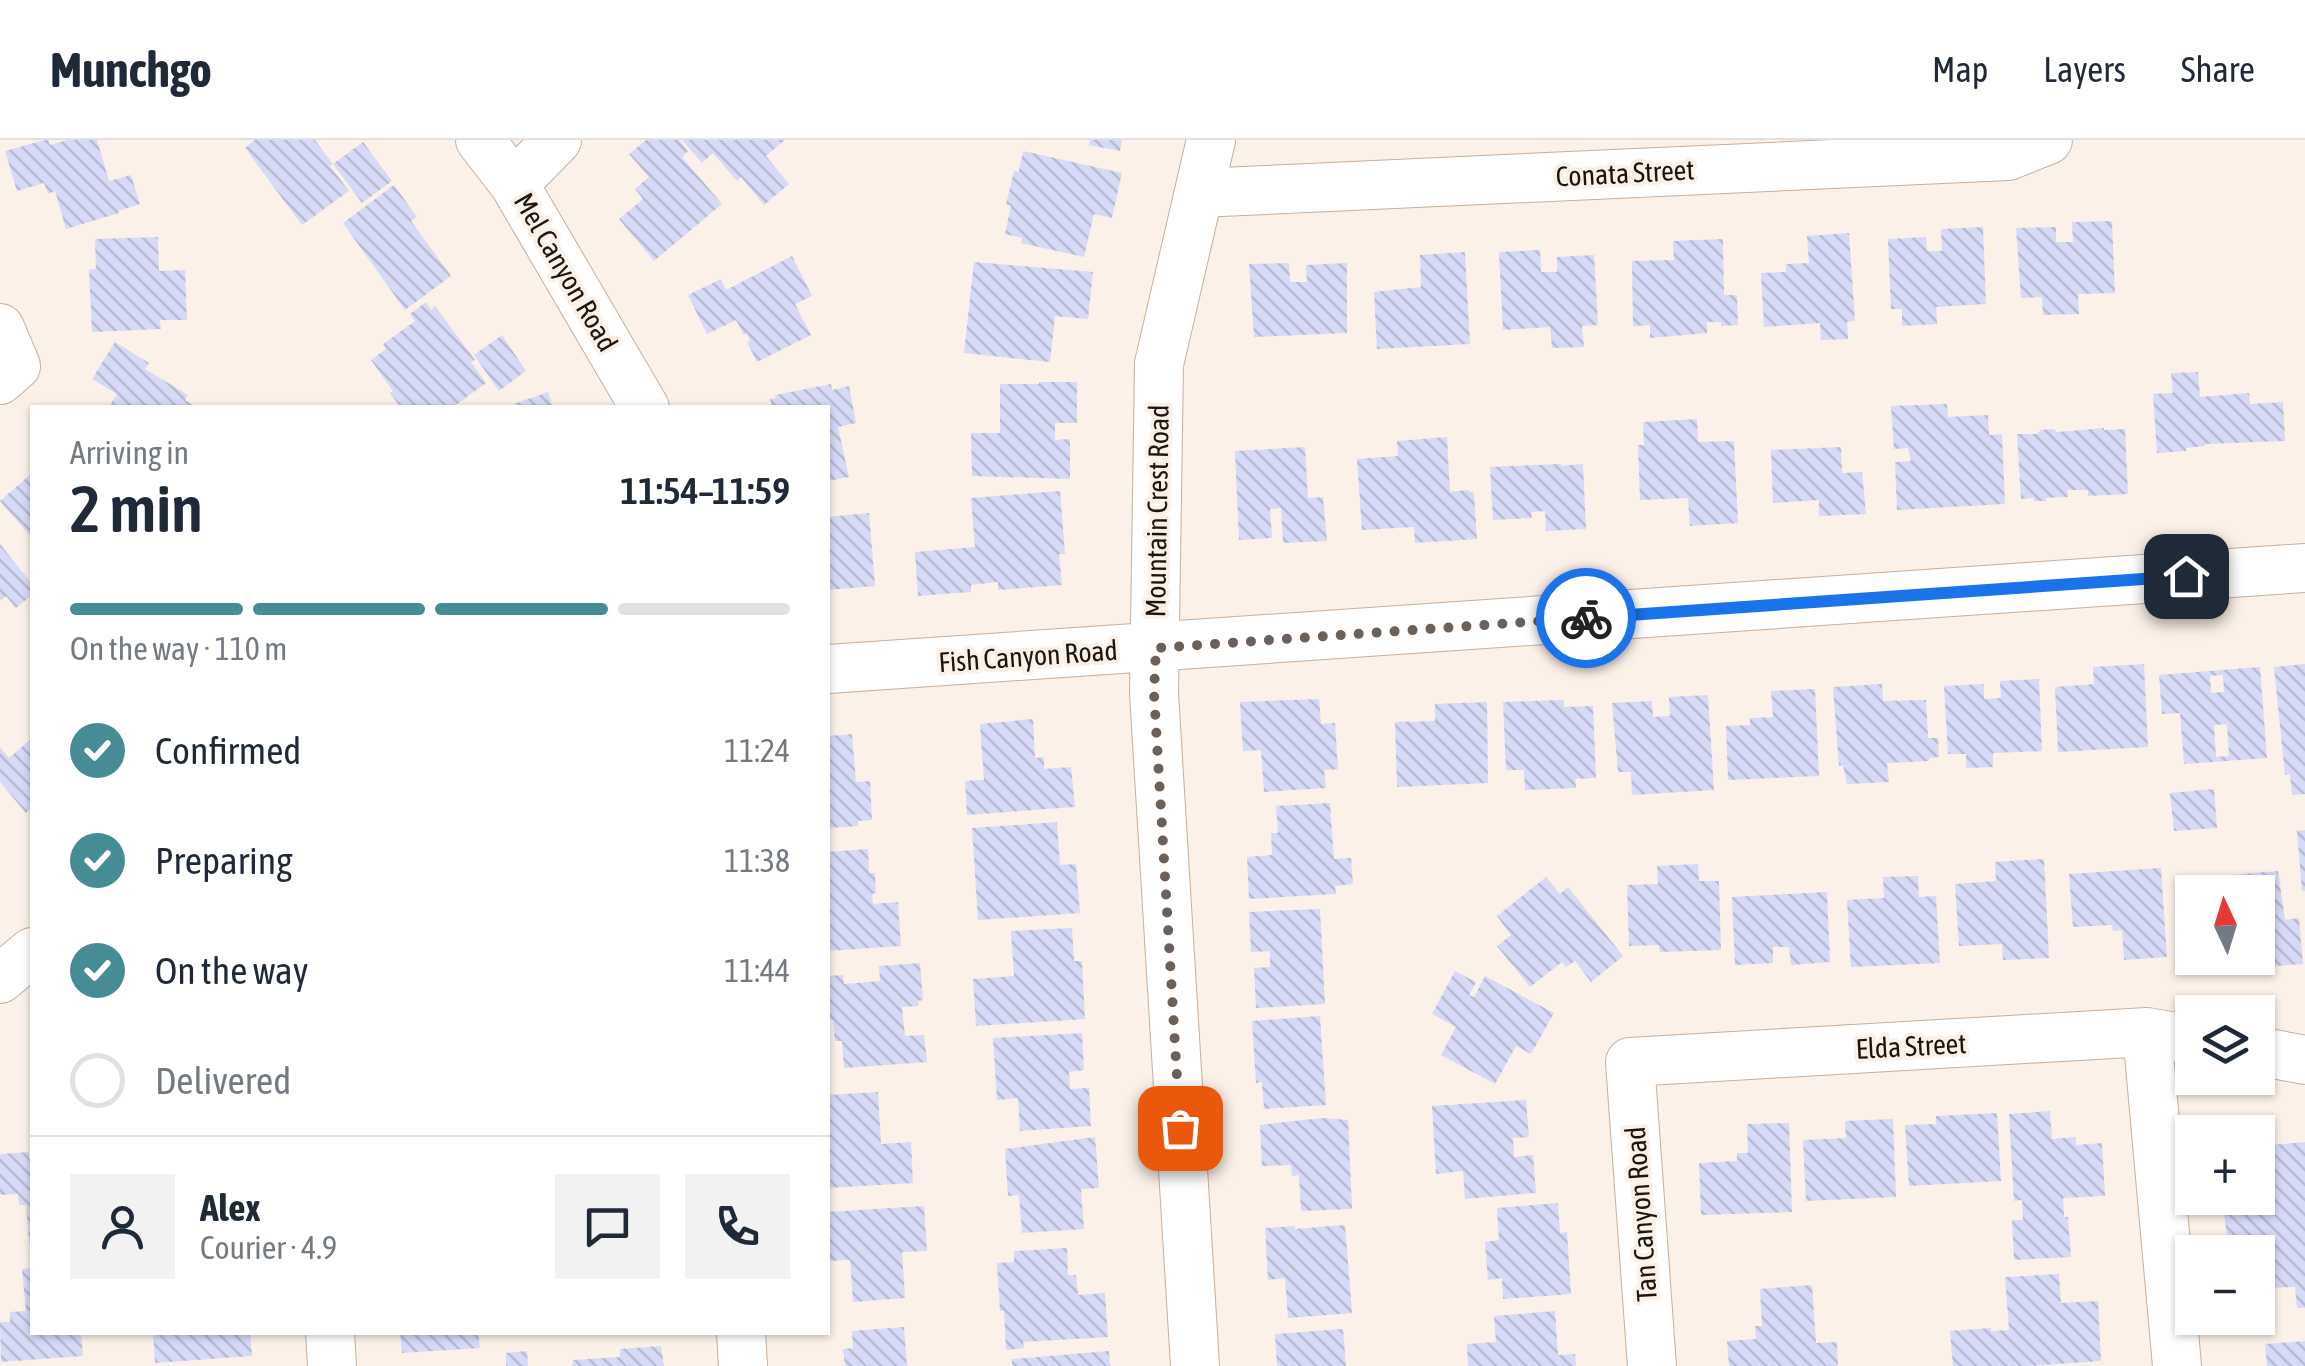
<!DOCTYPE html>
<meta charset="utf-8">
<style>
body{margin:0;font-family:"Asap Condensed",sans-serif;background:#f2f2f3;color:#1f2937;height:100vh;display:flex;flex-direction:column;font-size:38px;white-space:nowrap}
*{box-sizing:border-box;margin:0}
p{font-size:32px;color:#747a83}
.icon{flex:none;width:55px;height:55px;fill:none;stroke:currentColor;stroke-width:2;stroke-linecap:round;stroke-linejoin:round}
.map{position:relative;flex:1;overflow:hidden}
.panel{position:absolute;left:30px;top:265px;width:800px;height:930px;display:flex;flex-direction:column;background:#fff;border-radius:0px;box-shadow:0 2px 8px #0004}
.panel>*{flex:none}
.needle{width:65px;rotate:356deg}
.controls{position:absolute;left:2175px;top:735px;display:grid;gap:20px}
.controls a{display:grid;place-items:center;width:100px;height:100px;border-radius:0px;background:#fff;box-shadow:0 2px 8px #0004;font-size:50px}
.pin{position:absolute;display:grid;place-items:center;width:85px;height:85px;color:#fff;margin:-42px;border-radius:20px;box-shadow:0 5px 15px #0006}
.courier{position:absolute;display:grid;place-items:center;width:100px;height:100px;margin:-50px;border:8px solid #1a73e8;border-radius:50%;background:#fff;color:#222;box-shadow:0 2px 12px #0007}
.headline em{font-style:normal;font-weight:600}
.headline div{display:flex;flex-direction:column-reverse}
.headline{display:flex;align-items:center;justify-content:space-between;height:170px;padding:0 40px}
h1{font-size:65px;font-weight:600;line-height:75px}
.bar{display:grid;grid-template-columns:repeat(4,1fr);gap:15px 10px;align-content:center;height:120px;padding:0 40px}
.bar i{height:12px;border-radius:8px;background:#e0e1e3}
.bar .selected{background:#458c95}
.bar p{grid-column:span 4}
.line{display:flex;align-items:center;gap:25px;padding:0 40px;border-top:2px solid #e0e1e3}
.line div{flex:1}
.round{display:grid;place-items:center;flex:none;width:105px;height:105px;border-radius:0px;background:#f2f2f3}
ol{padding:0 40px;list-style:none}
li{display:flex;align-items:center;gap:30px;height:110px}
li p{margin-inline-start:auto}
li .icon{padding:10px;border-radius:50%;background:#458c95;color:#fff;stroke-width:4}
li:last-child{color:#747a83}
li i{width:55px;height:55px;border:5px solid #e0e1e3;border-radius:50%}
header{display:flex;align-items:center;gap:60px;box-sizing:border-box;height:140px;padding:0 50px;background:#fff;border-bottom:2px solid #e0e1e3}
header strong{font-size:48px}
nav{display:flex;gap:55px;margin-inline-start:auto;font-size:35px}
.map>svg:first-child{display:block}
</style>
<header>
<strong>Munchgo</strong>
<nav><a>Map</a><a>Layers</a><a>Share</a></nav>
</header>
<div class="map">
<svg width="2305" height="1226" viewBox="0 0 2305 1226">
<defs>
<pattern id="building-back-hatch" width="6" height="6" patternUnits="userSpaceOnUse" patternTransform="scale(2.5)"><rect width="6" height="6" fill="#d7daf7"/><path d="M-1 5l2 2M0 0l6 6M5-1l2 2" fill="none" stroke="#b8bad3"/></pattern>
</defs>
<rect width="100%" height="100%" fill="#fbf1e8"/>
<path fill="url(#building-back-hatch)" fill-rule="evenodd" d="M45 0H48L50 5 67 0H97L109 41 131 35 140 64 118 71 119 73 66 89 55 51 48 54 44 43 17 51 5 11Z
M255 0H315L333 24 330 26 349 51 302 85 245 8Z
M646 0H679L688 11 682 17 722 64 654 121 619 79 643 59 635 49 649 37 629 14Z
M682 0H785L766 16 789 44 764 65 741 37 737 41 713 13 702 23Z
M1090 0H1122L1120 11 1089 5Z
M363 2 392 41 362 63 333 24Z
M1023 11 1122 33 1112 78 1094 74 1084 117 1021 103 1022 98 1005 94 1011 66 1006 64 1014 31H1019Z
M394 45 417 77 411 81 451 136 405 170 343 83Z
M2112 81 2115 153 2078 154 2079 174 2043 175 2042 157 2021 158 2016 88 2056 87V102H2073L2072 82Z
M1983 87 1986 164 1936 167 1937 184 1902 186V169H1891L1888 99 1926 97 1927 111H1942L1941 89Z
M1849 93 1855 181 1847 182 1848 199 1821 200 1820 183 1764 187 1761 133 1786 132V124L1809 123 1807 96Z
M158 97 159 131 185 130 187 180H160L161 189 92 192 89 130 96 129 95 99Z
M1723 99 1724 155H1737L1738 185 1721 186V182H1707V193L1650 198V185L1633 186 1632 121 1674 120 1673 101Z
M1540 110 1541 132H1557V117L1594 115 1598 185 1582 186 1584 207 1552 208 1550 187 1503 190 1499 112Z
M1465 112 1470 204 1377 209 1374 152 1421 147 1420 115Z
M792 116 812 156 795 164 811 195 757 222 747 202 750 201 747 193 744 195 736 180 707 194 688 155 721 139 726 150Z
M974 122 1093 132 1088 179 1055 176 1050 222 964 213Z
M1289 123 1290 142H1307L1306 125 1347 123V193L1254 197 1249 124Z
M426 162 431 170 435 166 475 220 471 222 486 243 452 268H401L390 253 393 251 371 220 386 209 383 204 415 181 410 174Z
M502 195 526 231 499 251 474 215Z
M115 202 149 223 145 229 188 255 185 260 197 268H108L117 254 92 239Z
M2198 232 2200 257 2249 253 2250 264 2283 262 2285 301 2205 304V306L2186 308V311L2157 313 2153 254 2173 253 2171 233Z
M1039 242H1077V283H1055V300L1070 299V339L972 336 971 293H1000V244H1039Z
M831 244 832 250 849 246 856 283 838 287 849 337 828 341V268H772L770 259 776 258 775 255Z
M548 252 553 268H515L514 264Z
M1947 264 1948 277 1988 275 1989 295 2002 294 2005 364 1897 370 1895 322 1911 321 1908 308 1894 309 1891 266Z
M1697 279 1698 302 1734 301 1738 383 1690 386 1688 358 1640 360 1638 305H1644L1643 282Z
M2104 288V290L2125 289 2128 354 2088 356V350H2067L2068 357 2046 358V361H2034V358L2021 359 2017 294H2037L2041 290 2053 289 2057 292Z
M1447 297 1450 352 1467 350 1474 353 1477 399 1415 403 1414 387 1362 390 1357 319 1398 316 1397 301Z
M1305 307 1308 358 1323 357 1327 401 1283 403 1281 368 1270 369 1272 398 1239 400 1235 311Z
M1841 307 1842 333 1862 332 1866 374 1819 376V360L1773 363 1771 310Z
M1561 324V326L1583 324 1586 389 1546 391 1545 371 1531 372 1532 378 1493 380 1490 327Z
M32 333V398L0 361Z
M1060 351 1065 414H1059L1062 445 998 450V442L971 445V452L918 456 915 412 975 407 971 358Z
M869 373 875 446 828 450V377Z
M0 404 32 444V455L16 468 6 456 0 461Z
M2144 524 2148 607 2058 612 2055 547 2094 544 2093 527Z
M2305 524V654L2292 655 2290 634 2285 635 2274 527Z
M2260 527 2267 618 2184 624 2180 573 2162 574 2159 535ZM2223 535 2224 552 2211 553 2210 536ZM2227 584 2229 616 2216 617 2214 585Z
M2039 539 2042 611 1993 613V627L1966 628V614H1948L1944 546 1984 544V559L2001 558 2000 541Z
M1882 544 1883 561 1926 560 1928 598H1938L1939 617 1929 618V621L1887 623 1889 642 1847 644 1843 625 1839 626 1833 547Z
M1815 549 1819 636 1728 640 1726 586 1750 585V578L1773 577 1771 551Z
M1708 555 1714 650 1632 655 1631 632H1618L1612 563 1652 561 1653 577 1670 576 1669 557Z
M1319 559 1321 584 1335 583 1338 629 1324 630 1326 648 1264 652 1261 610 1243 611 1240 562Z
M1564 560V567L1593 566 1596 638 1575 639 1576 648 1525 650 1524 630H1506L1503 562Z
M1487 562 1488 643 1397 647 1395 582 1435 581V564Z
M1033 579 1035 618 1044 617V629L1071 627 1075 667 967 675 965 641 984 640 980 584Z
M852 594 856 642 870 641 872 680 858 681V686L828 688V596Z
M32 598V667L26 673 0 642V607L9 618Z
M2214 649 2217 688 2174 691 2170 653Z
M1330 663 1334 719 1351 718 1353 744 1335 746 1336 754 1249 759 1247 717 1272 715 1271 693H1278L1276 666Z
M1057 682 1060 725 1076 724 1080 773 978 780 972 688Z
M2305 690V751H2302L2297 691Z
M868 709 869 733H875L876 753 872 754 873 764 898 762 901 806 828 811V712Z
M2044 719 2049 818 2003 820 2002 804 1959 806 1955 744 1996 741 1995 722Z
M1698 724 1699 741H1719L1721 810 1660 812 1659 805 1629 806 1627 745 1658 744 1657 726Z
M2161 728 2167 817 2124 820 2122 790 2113 791 2112 785 2073 787 2069 734Z
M2278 731 2285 780 2299 778 2303 824 2261 827 2258 796V752H2192V801L2181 802 2175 740Z
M1918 736 1919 757 1936 756 1940 823 1851 827 1847 760 1884 758 1883 737Z
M1546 737 1560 754 1568 747 1623 816 1591 842 1575 821 1566 827 1562 822 1530 847 1497 806 1511 795 1497 776Z
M1827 752 1830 822 1791 825 1789 807H1773V823L1735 825 1732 757Z
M1320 769 1325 864 1256 868 1254 828 1270 827V811L1251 812 1249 772Z
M1072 788 1074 821H1082L1085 879 976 886 973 839 1014 836 1011 791Z
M920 823 923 860 918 861 919 866 902 867 905 896 924 895 927 922 844 928 842 901H835L833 880H828V836L843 835 844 844 880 841 879 826Z
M1455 831 1476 842 1469 855 1474 857 1485 836 1554 873 1531 914 1516 906 1495 944 1441 915 1456 887 1432 874Z
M1320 876 1326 965 1264 969 1262 942 1256 943 1252 881Z
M1082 893 1084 930 1069 932 1070 949 1089 948 1091 986 1020 991 1018 958 997 960 993 898Z
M878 952 881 1004 911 1002 913 1043 828 1048V955Z
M1526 960 1529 997 1513 998 1514 1017 1533 1015 1536 1053 1465 1059 1463 1031 1436 1034 1432 966Z
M2050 971 2052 999 2076 997V1005L2102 1003 2105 1056 2063 1058 2064 1077H2068L2071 1117 2014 1120 2012 1080H2023L2022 1060 2014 1061 2009 974Z
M1997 973 2001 1041 1909 1046 1905 985 1936 984V976Z
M1322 978 1348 980 1352 1069 1301 1071 1299 1035 1292 1036 1291 1025 1262 1026 1260 985Z
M1893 979 1896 1057 1806 1061 1803 1000 1846 998 1845 981Z
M1789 983 1792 1072 1701 1075 1699 1023 1737 1021V1013H1748L1747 984Z
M1095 997 1099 1048 1081 1049 1084 1089 1022 1093 1019 1055 1008 1056 1005 1009Z
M2305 1002V1168H2297L2295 1147 2267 1148 2265 1120H2258V1112H2229L2222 1058H2258V1027L2272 1026 2270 1005Z
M29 1012V1019H32V1103H29L26 1065H19L18 1054 0 1055V1014Z
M1558 1063 1560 1093 1567 1092 1571 1154 1503 1159 1502 1138 1488 1140 1485 1102 1499 1100 1497 1068Z
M924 1066 927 1111 902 1112 905 1158 853 1162 850 1120 828 1121V1072Z
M1345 1085 1352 1173 1288 1178 1285 1138 1268 1140 1265 1088 1295 1086V1089Z
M1067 1108 1068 1135H1076L1078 1155 1105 1153 1108 1197 1023 1202 1024 1208 1006 1210 1004 1171H1000L997 1123 1014 1122V1111Z
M32 1128V1192H81L83 1216 1 1222 0 1182H10V1172L26 1171 22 1129Z
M2059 1134 2061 1163 2098 1161 2101 1221 2028 1226H1953L1950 1191 1991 1188V1191L2009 1190 2005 1137Z
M1812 1145 1816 1203 1837 1202 1838 1226H1729L1727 1201 1756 1199 1755 1186H1762L1760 1149Z
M1555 1171 1558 1215 1575 1214 1576 1226H1468L1467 1204 1496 1202 1494 1176Z
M904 1187 907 1226H845L843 1209 853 1208 852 1191Z
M1343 1189 1346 1226H1277L1275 1194Z
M153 1192H250L252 1216 155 1223Z
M400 1192H478L480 1208 402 1213Z
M2305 1201V1226H2267L2265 1204Z
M661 1206 664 1226H573L572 1220 620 1217V1209Z
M527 1211 528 1226H506V1213Z
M1109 1211 1110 1226H1012V1219Z"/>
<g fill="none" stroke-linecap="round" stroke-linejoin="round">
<g stroke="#c8af9b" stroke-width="50">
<path id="minor" d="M480 0 514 44 645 268
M514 44 557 0
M1199 53 2008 16 2048 0
M0 188 16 226 0 240
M828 529 2305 428
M0 839 32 812
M2147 892 2177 1226
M2258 911 2305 920
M330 1192 332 1226
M741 1192 743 1226
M1195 1226 1154 553 1159 224 1211 0
M1652 1226 1630 922 2147 892 2192 900"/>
</g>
<use href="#minor" stroke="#fff" stroke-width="48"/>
</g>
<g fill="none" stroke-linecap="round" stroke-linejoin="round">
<path stroke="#6b615a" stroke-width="10" stroke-dasharray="0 18" d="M1180 988 1154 553 1156 508 1586 478"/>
<path stroke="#1a73e8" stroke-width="12" d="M1586 478 2186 436"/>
</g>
<g text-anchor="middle" stroke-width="8" stroke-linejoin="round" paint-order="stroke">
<g font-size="28" fill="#1d140d" stroke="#fbf1e8">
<text transform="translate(1625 33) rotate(-3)" y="10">Conata Street</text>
<text transform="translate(566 132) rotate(60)" y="10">Mel Canyon Road</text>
<text transform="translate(1157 371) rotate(-89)" y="10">Mountain Crest Road</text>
<text transform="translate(1028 516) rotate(-4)" y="10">Fish Canyon Road</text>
<text transform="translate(1911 906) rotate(-3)" y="10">Elda Street</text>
<text transform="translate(1641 1074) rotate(-94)" y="10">Tan Canyon Road</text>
</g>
</g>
</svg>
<div class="controls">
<a><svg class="needle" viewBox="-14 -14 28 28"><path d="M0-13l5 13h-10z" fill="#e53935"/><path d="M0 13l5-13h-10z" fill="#747a83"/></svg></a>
<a><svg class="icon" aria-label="layers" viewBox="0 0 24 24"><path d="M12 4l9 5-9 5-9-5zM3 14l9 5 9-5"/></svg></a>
<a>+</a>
<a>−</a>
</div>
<div class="pin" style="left:1180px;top:988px;background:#ea580c"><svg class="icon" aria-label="bag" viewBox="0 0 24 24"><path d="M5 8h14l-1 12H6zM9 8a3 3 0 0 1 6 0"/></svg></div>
<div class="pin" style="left:2186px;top:436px;background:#1f2937"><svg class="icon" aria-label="home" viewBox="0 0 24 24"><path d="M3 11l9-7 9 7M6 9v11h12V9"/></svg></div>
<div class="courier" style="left:1586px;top:478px"><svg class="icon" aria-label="bike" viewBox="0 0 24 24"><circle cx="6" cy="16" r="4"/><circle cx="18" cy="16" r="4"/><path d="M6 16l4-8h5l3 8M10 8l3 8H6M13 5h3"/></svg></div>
<section class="panel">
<div class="headline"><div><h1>2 min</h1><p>Arriving in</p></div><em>11:54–11:59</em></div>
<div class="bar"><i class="selected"></i><i class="selected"></i><i class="selected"></i><i></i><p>On the way · 110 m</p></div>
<ol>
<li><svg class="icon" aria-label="check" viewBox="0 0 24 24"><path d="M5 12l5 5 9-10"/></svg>Confirmed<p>11:24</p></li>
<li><svg class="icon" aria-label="check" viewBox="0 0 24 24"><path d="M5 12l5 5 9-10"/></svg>Preparing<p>11:38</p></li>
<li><svg class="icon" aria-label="check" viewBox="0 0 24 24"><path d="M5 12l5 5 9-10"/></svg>On the way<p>11:44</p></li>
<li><i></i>Delivered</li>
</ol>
<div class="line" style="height:180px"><a class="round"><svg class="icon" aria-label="person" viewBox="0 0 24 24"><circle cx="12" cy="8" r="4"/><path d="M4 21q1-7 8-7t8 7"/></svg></a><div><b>Alex</b><p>Courier · 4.9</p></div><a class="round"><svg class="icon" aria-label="chat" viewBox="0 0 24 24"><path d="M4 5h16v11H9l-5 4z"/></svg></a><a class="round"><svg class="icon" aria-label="phone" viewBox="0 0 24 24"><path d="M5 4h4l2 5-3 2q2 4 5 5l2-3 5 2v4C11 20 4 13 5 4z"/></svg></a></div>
</section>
</div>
